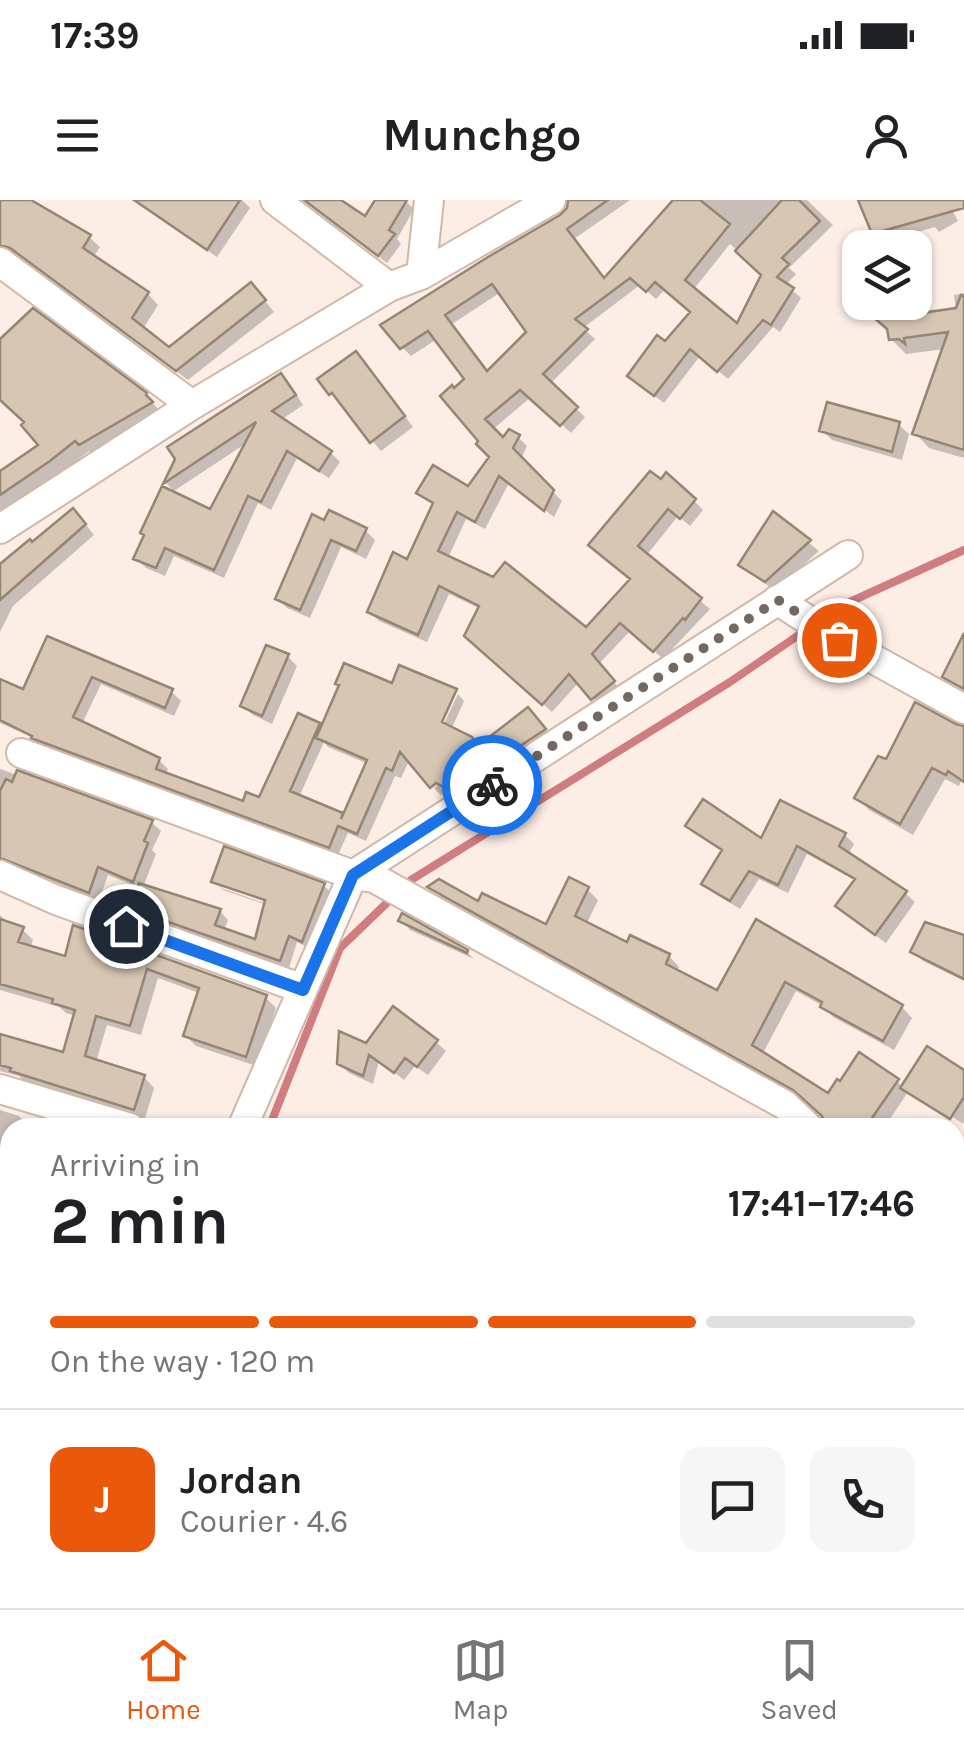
<!DOCTYPE html>
<meta charset="utf-8">
<style>
body{margin:0;font-family:Karla,sans-serif;background:#f6f6f6;color:#202124;height:100vh;display:flex;flex-direction:column;font-size:38px;white-space:nowrap}
*{box-sizing:border-box;margin:0}
p{font-size:32px;color:#757577}
.icon{flex:none;width:55px;height:55px;fill:none;stroke:currentColor;stroke-width:2;stroke-linecap:round;stroke-linejoin:round}
.map{position:relative;flex:1;overflow:hidden}
.drawer{position:absolute;left:0px;top:918px;width:965px;height:492px;display:flex;flex-direction:column;background:#fff;border-radius:30px 30px 0 0;box-shadow:0 2px 8px #0004}
.drawer>*{flex:none}
.fabs{position:absolute;left:842px;top:30px;display:grid;gap:20px}
.fabs a{display:grid;place-items:center;width:90px;height:90px;border-radius:20px;background:#fff;box-shadow:0 2px 8px #0004;font-size:50px}
.pin{position:absolute;display:grid;place-items:center;width:85px;height:85px;color:#fff;margin:-42px;border:5px solid #fff;border-radius:50%;box-shadow:0 2px 10px #0007}
.courier{position:absolute;display:grid;place-items:center;width:100px;height:100px;margin:-50px;border:8px solid #1a73e8;border-radius:50%;background:#fff;color:#222;box-shadow:0 2px 12px #0007}
.head em{font-style:normal;font-weight:700}
.head div{display:flex;flex-direction:column-reverse}
.head{display:flex;align-items:center;justify-content:space-between;height:170px;padding:0 50px}
h1{font-size:65px;font-weight:700;line-height:75px}
.bar{display:grid;grid-template-columns:repeat(4,1fr);gap:15px 10px;align-content:center;height:120px;padding:0 50px}
.bar i{height:12px;border-radius:8px;background:#e0e0e0}
.bar .active{background:#ea580c}
.bar p{grid-column:span 4}
.line{display:flex;align-items:center;gap:25px;padding:0 50px;border-top:2px solid #e0e0e0}
.line div{flex:1}
.round{display:grid;place-items:center;flex:none;width:105px;height:105px;border-radius:20px;background:#f6f6f6}
.status{display:flex;justify-content:space-between;align-items:center;height:70px;padding:0 50px;background:#fff;direction:ltr}
.status svg{height:28px;fill:currentColor}
header{display:flex;justify-content:space-between;align-items:center;height:130px;padding:0 50px;background:#fff;font-size:45px;font-weight:700}
.menu{display:flex;justify-content:space-around;align-items:center;height:140px;border-top:2px solid #e0e0e0;background:#fff;font-size:28px;color:#757577}
.menu a{display:grid;justify-items:center;gap:5px}
.menu .active{color:#ea580c}
.map>svg:first-child{display:block}
</style>
<div class="status"><b>17:39</b><svg viewBox="0 0 49 12"><path d="M0 12V9h3v3zM5 12V6h3v6zM10 12V3h3v9zM15 12V0h3v12zM26 1h20v11H26zM47 4h2v5h-2z"/></svg></div>
<header><svg class="icon" aria-label="menu" viewBox="0 0 24 24"><path d="M4 6h16M4 12h16M4 18h16"/></svg>Munchgo<svg class="icon" aria-label="person" viewBox="0 0 24 24"><circle cx="12" cy="8" r="4"/><path d="M4 21q1-7 8-7t8 7"/></svg></header>
<div class="map">
<svg width="964" height="1408" viewBox="0 0 964 1408">
<defs>
<pattern id="water-rules" width="6" height="5" patternUnits="userSpaceOnUse" patternTransform="scale(2.5)"><rect width="6" height="5" fill="#d07d82"/><path d="M0 2.5h6" fill="none" stroke="#a9666a"/></pattern>
</defs>
<rect width="100%" height="100%" fill="#fcede5"/>
<path fill="url(#water-rules)" d="M955 1396 964 1405V1408H776C749 1396 685 1401 657 1408H332L346 1400H955Z"/>
<path fill="#0003" fill-rule="evenodd" d="M4 0H25L89 37 100 47 93 58 148 94 158 105 143 129 169 150 261 96 274 112 188 180 24 58 13 54 3 58 0 56V9Z
M134 0H242L250 8 217 57Z
M306 0H336L366 20 378 0H404L414 9 397 39 401 44 387 63Z
M570 0H630L574 39 605 80 676 0H807L833 25 789 68 796 74 786 85 801 98 780 132 773 127 728 179 700 156 664 203 640 185 665 144 693 112 665 89 656 99 640 85 583 128 595 139 550 184 585 217 571 233 531 197 492 230 503 241 518 237 527 246 521 259 562 301 554 317 509 283 485 329 466 319 448 358 586 430 633 380 600 353 662 282 680 287 703 310 690 326 678 316 646 356 710 409 663 459 631 430 599 464 622 492 602 507 579 482 552 512 476 445 481 409 449 394 427 442 379 421 370 412 408 363 435 306 419 293 469 290 492 257 454 191 467 180 437 139 411 156 402 147 561 17 569 9ZM730 44 764 75 737 127 693 90ZM501 92 529 133 489 173 452 124Z
M861 0H947L958 21 939 32 935 27 883 42 874 33Z
M964 93V258L929 248 915 233 945 149 906 154 891 139 890 131 854 98H860V102H904L911 109 912 117 956 111 954 95Z
M0 137 3 140 146 195 163 215 93 256 89 251 63 272 3 312 0 309V269L2 272 42 246 27 223 0 197Z
M365 163 413 227 381 251 321 180Z
M281 176 290 185 303 205 281 220 331 253 340 262 329 278 297 258 271 310 258 303 224 378 174 356 165 376 146 368 136 358 211 313 248 242 174 291 166 283 178 259Z
M899 225 909 234 902 260 832 240 822 230Z
M773 314 819 351 775 390 750 374 741 365Z
M83 321 94 335 13 406 0 432V366L32 345Z
M326 323 365 330 375 340 366 359 341 347 310 418 287 408 278 399Z
M48 439 172 492 181 501 174 516 101 484 82 524 159 560 168 569 165 576 244 604 260 601 319 525 323 529 393 486 455 492H453L434 532 439 534 458 494 464 501 451 530 479 548 537 519 553 539 461 599 446 591 441 595 434 588 447 577 410 559 401 578 395 576 366 641 348 633 338 655 43 546 29 536 0 523V481L24 492ZM324 542 328 547 368 564 344 617 299 597Z
M287 456 297 466 272 524 253 515 243 506Z
M964 529V583L961 581 959 586 945 579 913 635 869 610 857 597 887 563Z
M0 569 151 622 161 631 152 650 156 654 143 687 220 711 228 720 224 731 256 742 267 705 223 690 214 681 324 686 333 694 311 749 297 742 289 768 143 716 134 708 140 688 108 675 99 701 19 667 8 666 0 670ZM221 682 278 702 276 707 221 688Z
M688 626 762 642 845 635 854 644 848 655 905 693 915 702 886 743 847 715 856 681 807 654 788 693 759 679 740 709 714 693 704 684 724 652 698 635Z
M431 688 547 727 587 689 598 700 586 725 628 745 669 756 679 767 677 772 718 793 757 723 902 807 912 818 894 850 833 817 823 806 796 791 762 855 829 896 840 885 860 856 904 887 964 872V921L960 927 962 923 911 892V895L908 892 884 928H832L824 915 810 902 441 697Z
M0 715 4 719 3 722 22 729 33 740 30 748 66 759 71 740 265 797 276 808 257 866 196 846 185 835 199 793 158 778 141 835 107 825 96 862 144 877 154 888 145 919 23 881 19 876 0 871V833L13 837 17 841 64 855 76 816 66 813 59 807 0 790Z
M401 720 467 752 474 759 410 730Z
M964 738V781L923 761 913 752Z
M436 842 446 851 428 875 415 866 404 880 379 861 373 884 349 873 339 863 366 846Z
M0 910 19 916 28 926 10 928V969L0 965Z
M0 1008 10 1009V1050L0 1053Z
M955 1010 964 1018V1050L955 1042Z
M0 1079H10V1170L0 1168Z
M0 1208 10 1211V1227L6 1232 0 1227Z
M10 1350V1370L2 1362Z"/>
<g fill="none" stroke-linecap="round" stroke-linejoin="round">
<path stroke="#d07d82" stroke-width="8" d="M820 421 843 405 964 350
M404 687 411 680 730 482 809 428
M269 928 340 748 393 697
M134 1400 137 1408"/>
</g>
<path fill="#d7c6b3" stroke="#958573" stroke-width="2.5" fill-rule="evenodd" d="M0 0H31L91 35 83 48 149 92 132 118 169 147 251 82 266 100 176 171 10 48 0 45Z
M134 0H240L207 50Z
M304 0H341L365 16 375 0H407L389 30 395 34 378 56Z
M568 0H608L567 29 604 78 673 0H700L730 24 685 80 737 123 761 75 735 51 782 0H799L820 21 782 58 789 64 777 77 794 88 771 125 763 120 717 172 690 149 654 196 627 176 657 135 665 141 690 112 655 82 646 92 630 78 575 119 588 129 543 174 578 207 560 226 520 190 485 219 503 237 509 229 520 235 513 248 554 290 544 311 499 276 475 322 457 312 438 351 493 377 505 362 586 427 630 379 588 345 650 271 661 279 666 272 696 299 680 319 668 309 638 346 702 398 685 420 683 418 653 452 620 423 592 454 615 481 591 500 569 474 542 505 464 436 479 406 439 386 418 435 367 412 393 352 407 359 433 303 416 293 433 265 468 286 489 257 476 244 478 241 440 196 452 185 454 188 464 179 428 131 400 149 380 125 488 57 560 15 567 8ZM492 84 526 132 487 171 445 115Z
M858 0H964V8L872 34Z
M961 95 964 96V250L912 234 948 132 904 138 905 144 899 139 889 140 887 129 856 102H898L900 116 956 108Z
M33 108 147 193 146 195 153 202 79 245 75 241 50 261 0 295V271L38 245 21 225 24 222 0 200V139Z
M356 151 405 216 370 243 332 193 329 195 317 179Z
M281 173 296 195 272 211 332 251 319 271 287 251 261 302 248 296 214 370 165 348 156 368 133 359 144 335 140 333 162 286 210 309 256 222 163 284 175 259 167 247Z
M827 202 900 222 892 252 819 231Z
M73 308 86 324 0 400V364L30 339 32 342Z
M329 310 367 328 356 351 331 340 300 410 275 399 312 314 324 320Z
M773 311 811 340 765 382 738 365Z
M964 433V489L942 477Z
M47 436 173 489 165 508 92 477 73 517 160 558 156 569 243 601 246 592 259 597 298 513 320 523 290 591 343 613 341 619 367 560 316 538 339 485 335 484 344 463 392 483 399 465 457 489 442 522 472 537 479 545 528 507 546 529 451 591 436 583 430 588 400 552 392 571 386 568 357 634 338 626 329 648 31 538 32 536 0 520V479L23 489Z
M266 445 289 454 262 516 240 506Z
M915 502 956 524 964 526V582L948 571 946 575 932 568 900 624 854 598 878 556 886 559Z
M17 570 153 620 144 641 148 643 133 682 98 667 89 693 0 658V591L6 579 12 582Z
M703 599 761 638 780 600 846 633 839 646 907 691 875 735 835 706 855 679 797 646 778 685 749 671 730 701 701 684 722 650 685 626Z
M224 646 325 683 302 742 289 736 280 761 131 709 139 683 221 709 215 725 255 739 265 700 211 682Z
M569 677 589 687 575 716 627 742 630 735 670 754 666 764 717 790 756 719 903 805 883 841 820 807 822 802 785 782 752 845 828 893 837 879 840 881 859 852 899 879 865 928H830L821 915 793 890 427 687 439 679 478 701 482 693 546 724Z
M402 713 468 750 467 753 398 721Z
M0 719 24 727 18 742 65 756 73 725 267 795 246 857 183 836 199 788 147 769 130 826 96 816 85 856 145 875 134 910 10 871 11 868 0 865V834L63 852 75 810 52 803 53 799 0 784Z
M925 722 964 735V779L910 752Z
M393 806 438 840 417 867 405 858 394 873 369 855 363 876 337 864 339 831 366 843Z
M927 846 964 870V897L950 919 900 888Z"/>
<g fill="none" stroke-linecap="round" stroke-linejoin="round">
<g stroke="#d0b9ab" stroke-width="32">
<path id="minor" d="M275 0 389 87
M0 62 192 205
M421 75 429 0
M0 329 192 205 389 87 421 75 551 0
M777 400 839 440 964 509
M21 553 353 675 374 678 785 905 809 928
M0 675 56 700 303 789
M0 889 130 928
M242 928 353 675 848 355
M0 1059 10 1060
M955 1064 964 1072
M0 1189 10 1191
M955 1200H964
M0 1264 10 1254"/>
</g>
<use href="#minor" stroke="#fff" stroke-width="28"/>
</g>
<g fill="none" stroke-linecap="round" stroke-linejoin="round">
<path stroke="#746862" stroke-width="10" stroke-dasharray="0 18" d="M492 585 778 400 839 440"/>
<path stroke="#1a73e8" stroke-width="12" d="M126 726 303 790 353 675 492 585"/>
</g>
</svg>
<div class="fabs">
<a><svg class="icon" aria-label="layers" viewBox="0 0 24 24"><path d="M12 4l9 5-9 5-9-5zM3 14l9 5 9-5"/></svg></a>
</div>
<div class="pin" style="left:839px;top:440px;background:#ea580c"><svg class="icon" aria-label="bag" viewBox="0 0 24 24"><path d="M5 8h14l-1 12H6zM9 8a3 3 0 0 1 6 0"/></svg></div>
<div class="pin" style="left:126px;top:726px;background:#1f2937"><svg class="icon" aria-label="home" viewBox="0 0 24 24"><path d="M3 11l9-7 9 7M6 9v11h12V9"/></svg></div>
<div class="courier" style="left:492px;top:585px"><svg class="icon" aria-label="bike" viewBox="0 0 24 24"><circle cx="6" cy="16" r="4"/><circle cx="18" cy="16" r="4"/><path d="M6 16l4-8h5l3 8M10 8l3 8H6M13 5h3"/></svg></div>
<section class="drawer">
<div class="head"><div><h1>2 min</h1><p>Arriving in</p></div><em>17:41–17:46</em></div>
<div class="bar"><i class="active"></i><i class="active"></i><i class="active"></i><i></i><p>On the way · 120 m</p></div>
<div class="line" style="height:180px"><b class="round" style="background:#ea580c;color:#fff">J</b><div><b>Jordan</b><p>Courier · 4.6</p></div><a class="round"><svg class="icon" aria-label="chat" viewBox="0 0 24 24"><path d="M4 5h16v11H9l-5 4z"/></svg></a><a class="round"><svg class="icon" aria-label="phone" viewBox="0 0 24 24"><path d="M5 4h4l2 5-3 2q2 4 5 5l2-3 5 2v4C11 20 4 13 5 4z"/></svg></a></div>
</section>
</div>
<nav class="menu">
<a class="active"><svg class="icon" aria-label="home" viewBox="0 0 24 24"><path d="M3 11l9-7 9 7M6 9v11h12V9"/></svg>Home</a>
<a><svg class="icon" aria-label="map" viewBox="0 0 24 24"><path d="M3 6l6-2 6 2 6-2v14l-6 2-6-2-6 2zM9 4v14M15 6v14"/></svg>Map</a>
<a><svg class="icon" aria-label="saved" viewBox="0 0 24 24"><path d="M7 4h10v16l-5-4-5 4z"/></svg>Saved</a>
</nav>
